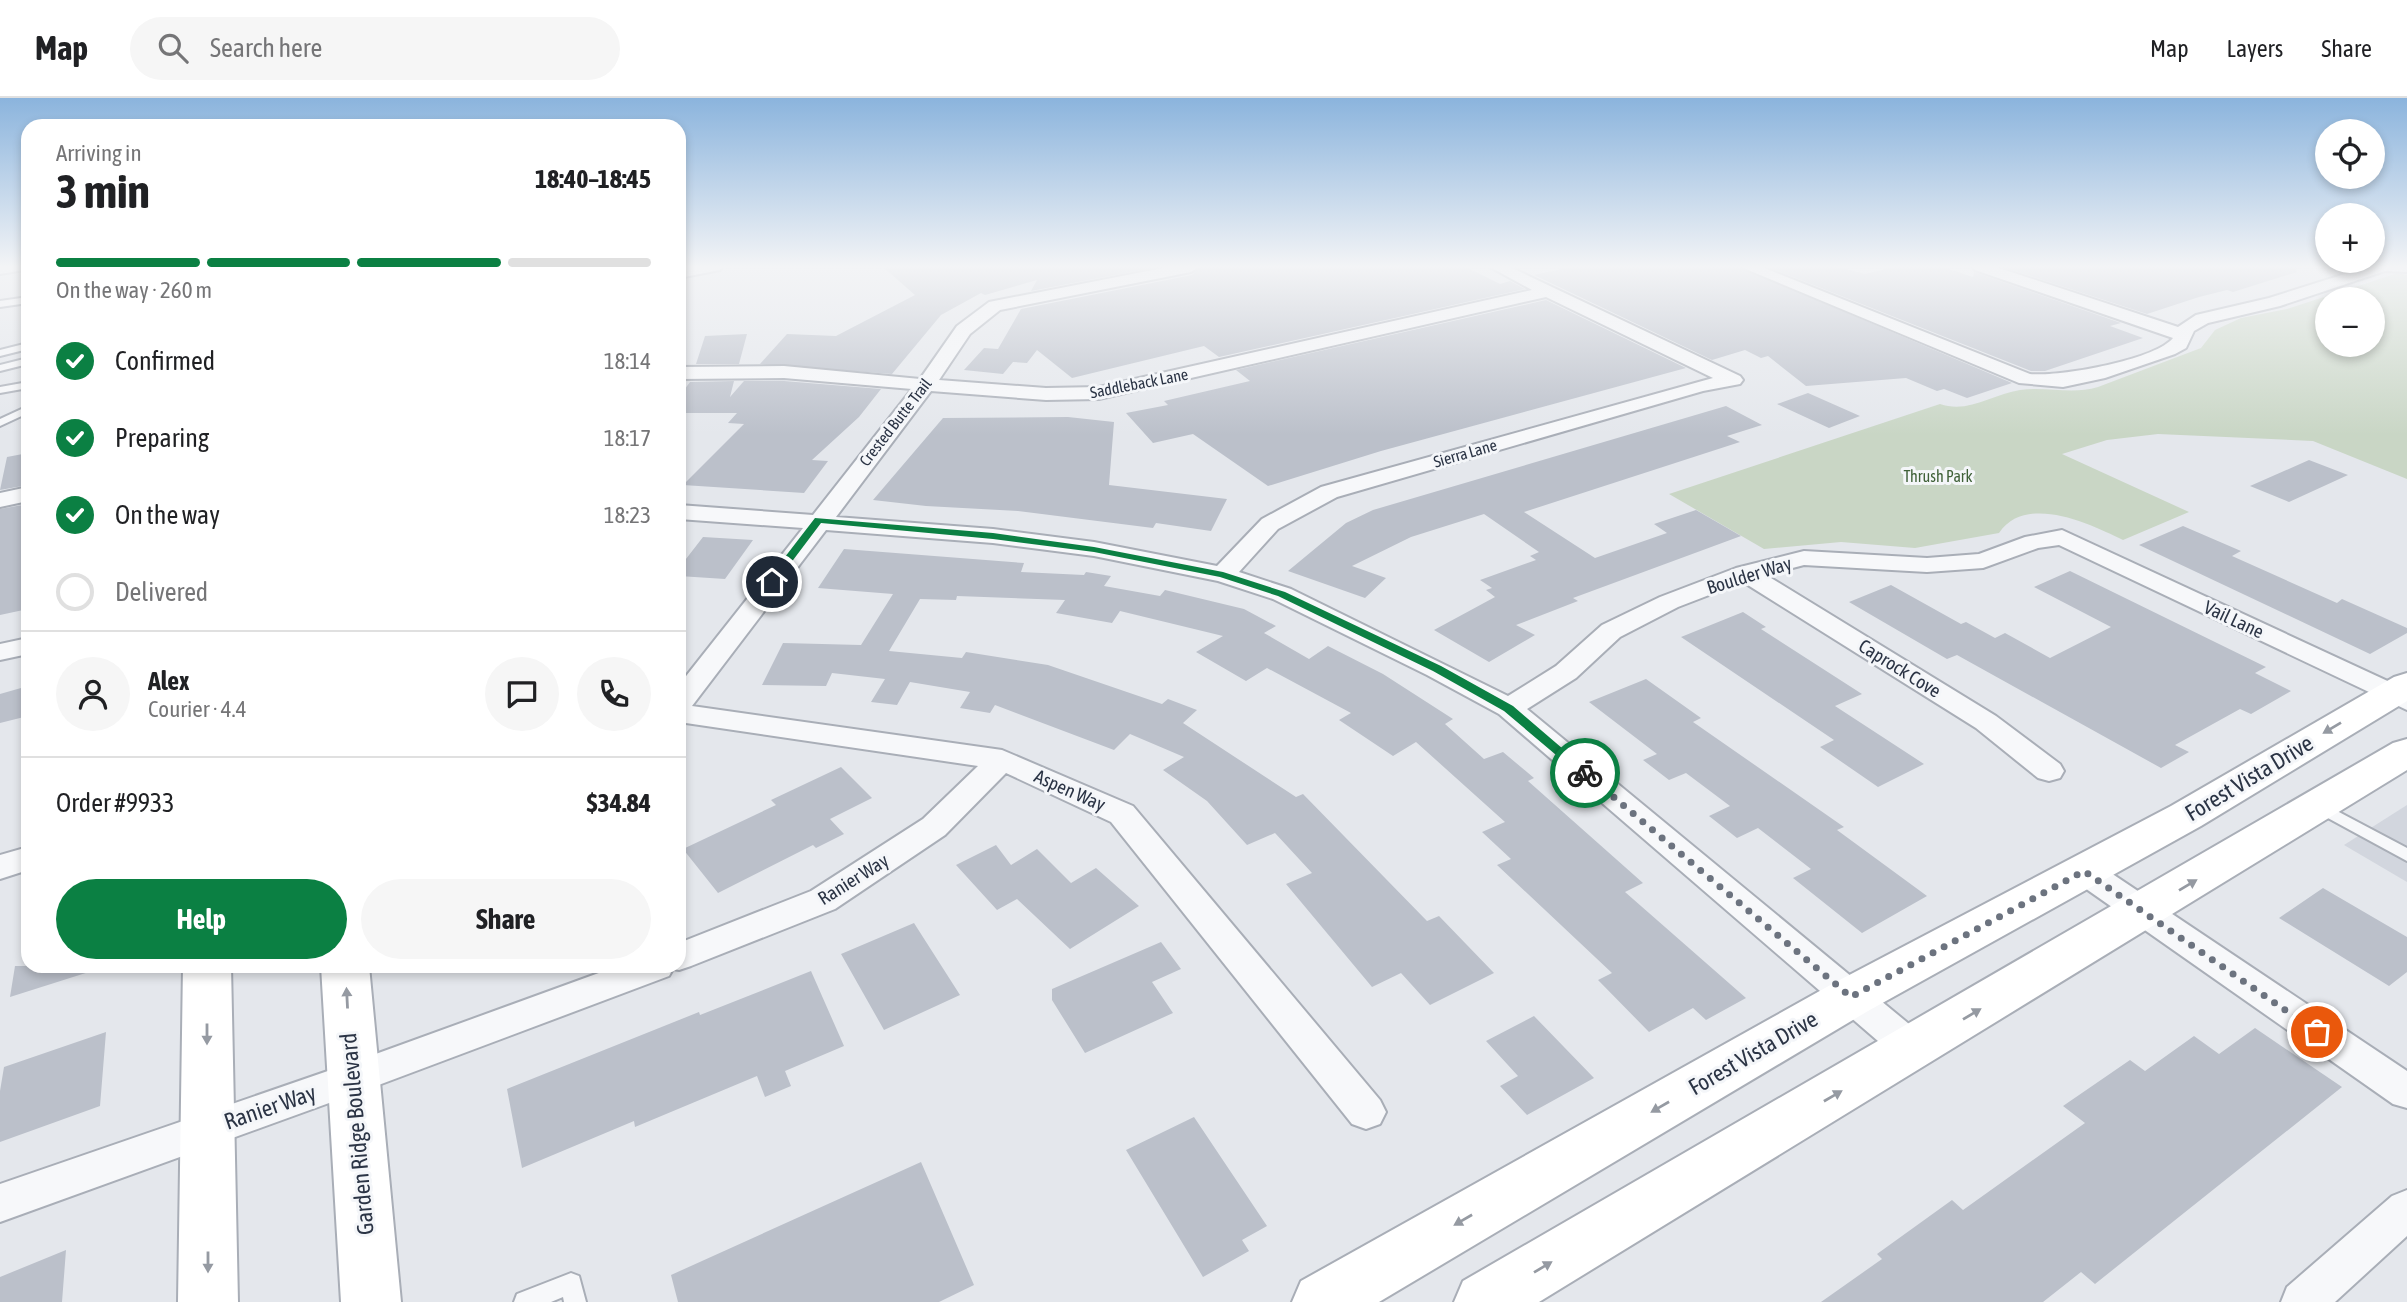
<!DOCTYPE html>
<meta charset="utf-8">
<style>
body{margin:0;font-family:"Asap Condensed",sans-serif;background:#f6f6f6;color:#202124;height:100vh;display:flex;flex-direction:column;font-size:26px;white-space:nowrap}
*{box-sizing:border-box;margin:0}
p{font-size:23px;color:#757577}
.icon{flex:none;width:38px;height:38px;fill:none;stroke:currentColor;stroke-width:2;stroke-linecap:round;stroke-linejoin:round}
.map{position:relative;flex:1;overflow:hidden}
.drawer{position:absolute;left:21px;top:21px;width:665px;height:854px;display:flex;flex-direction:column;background:#fff;border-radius:21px;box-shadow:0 4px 10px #0003}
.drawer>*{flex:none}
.tools{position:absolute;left:2315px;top:21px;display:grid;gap:14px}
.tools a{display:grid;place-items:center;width:70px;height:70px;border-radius:50%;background:#fff;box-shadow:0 4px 10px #0003;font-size:35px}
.pin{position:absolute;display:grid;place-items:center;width:60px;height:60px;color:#fff;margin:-30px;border:4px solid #fff;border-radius:50%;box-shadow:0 2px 7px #0007}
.courier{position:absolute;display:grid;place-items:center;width:70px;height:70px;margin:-35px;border:5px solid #0b8043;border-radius:50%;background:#fff;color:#222;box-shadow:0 2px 9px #0007}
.headline em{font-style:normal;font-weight:700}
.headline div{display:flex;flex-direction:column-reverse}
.headline{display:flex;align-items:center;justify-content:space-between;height:119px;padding:0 35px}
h1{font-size:46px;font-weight:700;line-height:52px}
.bar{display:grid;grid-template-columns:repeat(4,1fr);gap:10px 7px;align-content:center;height:84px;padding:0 35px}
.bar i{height:9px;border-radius:5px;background:#e0e0e0}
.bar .current{background:#0b8043}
.bar p{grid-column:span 4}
.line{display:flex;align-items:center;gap:18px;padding:0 35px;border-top:2px solid #e0e0e0}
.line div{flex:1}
.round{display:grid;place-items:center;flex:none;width:74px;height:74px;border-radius:37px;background:#f6f6f6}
ol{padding:0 35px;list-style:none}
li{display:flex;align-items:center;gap:21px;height:77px}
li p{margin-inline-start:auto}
li .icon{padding:7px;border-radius:50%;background:#0b8043;color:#fff;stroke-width:4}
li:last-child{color:#757577}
li i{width:38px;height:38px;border:4px solid #e0e0e0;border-radius:50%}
.primary-button{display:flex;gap:14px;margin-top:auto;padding:14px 35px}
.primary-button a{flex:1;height:80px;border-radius:42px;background:#0b8043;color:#fff;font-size:28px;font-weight:700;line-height:80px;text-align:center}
.primary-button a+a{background:#f6f6f6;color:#202124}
header{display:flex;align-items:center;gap:42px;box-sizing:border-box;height:98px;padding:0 35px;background:#fff;border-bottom:2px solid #e0e0e0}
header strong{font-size:33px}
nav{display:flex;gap:38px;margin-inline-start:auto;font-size:24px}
.search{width:490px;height:63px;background:#f6f6f6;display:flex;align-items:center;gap:18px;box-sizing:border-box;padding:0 24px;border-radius:38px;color:#757577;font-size:26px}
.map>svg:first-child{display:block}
</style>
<header>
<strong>Map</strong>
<div class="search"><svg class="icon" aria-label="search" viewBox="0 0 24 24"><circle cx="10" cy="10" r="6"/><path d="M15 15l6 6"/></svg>Search here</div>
<nav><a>Map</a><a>Layers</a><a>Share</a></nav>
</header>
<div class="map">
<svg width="2407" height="1204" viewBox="0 0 2407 1204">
<rect width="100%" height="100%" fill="#e4e7ec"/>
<path fill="#d2d6de" d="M2407 707V784L2344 747Z"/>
<path fill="#c9d6c5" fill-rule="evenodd" d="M2398 175 2407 177V381L2313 343 2158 336 2107 342 2062 356 2189 414 2123 442C2091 426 2026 395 1999 435L1915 450 1841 444 1764 451 1669 396 1940 306C1968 316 1993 296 2020 292 2047 288 2071 297 2098 289L2201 250 2215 232 2241 220 2287 211ZM2328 201H2373V247H2328Z"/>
<path fill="#bbc0ca" d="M883 169H1157L1031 193 1037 182 985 197 981 195 941 217 892 276 760 266 787 236 836 238 915 197Z
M1201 169H1466L1500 186 1510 183 1525 191 1219 259 1204 248 1072 280 1037 252 1027 265 1013 264 1003 276 964 272 984 250 998 251 1021 211 1192 177Z
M1571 169H1739L2012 285 1967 300 1944 291 1937 293 1906 280 1806 288 1768 258 1761 260 1745 252 1712 262 1534 177Z
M1768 169H1838L1865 176 1894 169H1943L1973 179 1974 174 2121 225 2110 228 2143 240 2045 273H2031Z
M2003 169H2296L2297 174 2233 194 2227 192 2199 199 2147 216Z
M1546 202 1686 270 1381 353 1268 388 1193 336 1153 345 1126 315 1168 307 1164 303 1250 283 1236 272Z
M747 236 739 266H696L705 238Z
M734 283 730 299 744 283H784L881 291 859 319 812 362 828 363 804 395 683 387 744 326 728 325 737 315H679V299L690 284Z
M1808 295 1860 318 1829 330 1777 306Z
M1726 308 1762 327 1727 338 1740 344 1524 414 1595 460 1667 435 1654 426 1696 412 1741 438 1573 500 1578 503 1516 527 1535 537 1489 564 1434 532 1495 499 1486 492 1492 490 1480 482 1536 462 1530 458 1539 454 1484 416 1411 439 1352 468 1386 480 1365 500 1288 473 1346 425 1373 412Z
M1068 319 1114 324 1109 387 1227 401 1211 433 1156 425 1153 430 1018 413 926 408 873 402 943 320Z
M28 355V387L0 392 7 359Z
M2309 362 2348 377 2289 404 2250 388Z
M28 406V511L0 517V411Z
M2183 428 2241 453 2232 458 2337 505 2342 501 2407 530V535L2370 556 2139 447Z
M703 439 753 442 725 481 679 478V470Z
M844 451 1024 465 1021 474 1084 477 1086 474 1111 478 1104 488 1160 498 1165 492 1244 511 1276 528 1264 535 1309 561 1328 548 1383 576 1453 621 1445 626 1484 661 1503 654 1534 680 1528 683 1643 785 1625 794 1746 900 1706 922 1693 910 1649 934 1598 882 1612 875 1497 767 1511 761 1482 734 1505 724 1416 644 1393 658 1339 622 1351 615 1267 570 1246 583 1196 554 1223 538 1120 513 1112 525 1056 515 1065 502 957 498 956 502 920 501 889 553 962 560 966 554 1048 567 1162 606 1168 601 1197 612 1183 625 1296 699 1303 696 1427 823 1439 818 1494 875 1430 907 1401 875 1372 889 1286 786 1312 775 1275 735 1247 747 1207 703 1163 672 1184 659 1130 636 1114 652 995 607 990 615 960 610 970 594 910 584 897 607 871 604 885 581 832 575 826 588 762 587 783 545 861 547 893 496 818 490Z
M2070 473 2266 569 2255 575 2291 593 2251 616 2240 611 2175 647 2189 654 2161 670 1957 557 1947 561 1849 504 1891 487 1961 526 1966 524 1995 540 2005 535 2050 560 2111 529 2034 489Z
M1743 514 1766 529 1761 531 1862 596 1835 608 1924 666 1878 689 1820 649 1834 642 1681 539Z
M1646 581 1701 620 1693 624 1844 729 1837 732 1927 798 1862 835 1793 780 1811 771 1758 730 1737 740 1709 718 1730 708 1686 675 1669 682 1643 662 1657 656 1589 604Z
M28 588V618L0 625V596Z
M841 669 872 700 830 721 844 736 816 750 813 747 718 795 683 751 776 707 771 702Z
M996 747 1011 767 1037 751 1071 785 1096 770 1139 808 1070 851 1017 801 997 812 956 767Z
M2323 790 2407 839V874L2389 888 2279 820Z
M914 825 960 897 884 932 841 856Z
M1161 844 1181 871 1152 884 1173 915 1085 955 1052 902V891Z
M15 868H91L92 873 10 899Z
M811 873 844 948 785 973 791 988 765 999 757 978 635 1029 634 1023 522 1070 507 991 699 914 700 917Z
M1534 918 1594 980 1527 1017 1500 988 1518 978 1486 943Z
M2255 930 2342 989 2095 1186 2081 1174 2043 1204H1821L1882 1161 1877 1156 1952 1102 1963 1112 2085 1025 2063 1008 2130 962 2145 973 2194 938 2219 956Z
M106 934 100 1008 0 1044V993L4 969Z
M1194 1019 1267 1128 1242 1142 1249 1153 1203 1179 1126 1052Z
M921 1064 974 1187 939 1204H678L671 1177Z
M66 1152 62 1204H0V1179Z"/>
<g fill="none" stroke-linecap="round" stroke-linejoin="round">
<g stroke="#a9aeb7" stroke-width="4">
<path id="lane" d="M28 199V205L0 209V203Z
M28 245V251L0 258V252Z
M28 260V266L0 273V267Z
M28 284V290L0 295V289Z
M28 308V315L0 328V321Z
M2320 704 2407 750V763L2315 713 2312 709 2315 705Z
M571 1175 579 1178 586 1204H564L563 1199 551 1204H514L517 1196Z"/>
</g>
<g stroke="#a9aeb7" stroke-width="4">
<path id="street" d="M0 169H26L24 172 0 176Z
M688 169H722L720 172 679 180V170Z
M1168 169H1199L1191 174 1000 212 970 236 939 282 1046 290 1099 289 1532 192 1490 169H1510L1740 278 1743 282 1740 286 1703 293 1337 399 1278 431 1239 474 1291 491 1508 598 1556 568 1602 527 1660 499 1736 470 1804 453 1927 460 1979 456 2025 439 2062 432 2407 592V612L2059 447 2038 450 1983 470 1927 474 1804 467 1766 477 1996 618 2060 666 2064 673 2060 680 2049 683 2038 680 1976 630 1743 484 1678 509 1620 539 1576 580 1527 611 1926 940 1932 951 1926 962 1913 966 1900 962 1499 616 1427 577 1273 501 1218 483 1094 458 993 445 826 432 692 608 1002 652 1133 708 1380 1002 1386 1014 1380 1026 1366 1031 1352 1026 1111 724 1006 675 945 737 835 811 691 868 679 872 673 871 669 878 376 988 0 1124V1086L351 965 618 868H679V845L811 793 923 721 978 668 679 624V587L803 430 679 421V407L813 417 912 291 784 280 679 281V269L784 268 920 281 957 228 989 204ZM1546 199 1713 280 1321 389 1262 421 1217 468 1094 444 993 431 836 419 931 293 1046 302 1099 301Z
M1741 169H1762L2030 276C2060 279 2155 262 2173 240L1975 172 1973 169H1996L2178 229 2196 217 2269 200 2367 169H2407V174L2385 173 2280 208 2208 225 2194 233 2186 250 2175 256 2105 280 2063 289 2019 285Z
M28 389V403L0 409V395Z
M28 540V556L0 562V546Z
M28 749V772L0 781V757Z
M2084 761 2096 765 2407 973V1010L2393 1006 2072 781 2068 773 2072 765Z
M2407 1092V1138L2335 1204H2281L2287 1189 2392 1098Z"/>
</g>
<g stroke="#a9aeb7" stroke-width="4">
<path id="secondary" d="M2407 575V603L2201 728 1868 913 1379 1204H1292L1301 1183 1834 885 2171 708 2394 579Z
M2407 641V672L1539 1204H1454L1463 1183 2393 645Z
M183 868H231L238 1204H178Z
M321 868H369L401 1204H341Z"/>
</g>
<use href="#lane" fill="#f7f8fa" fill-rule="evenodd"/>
<use href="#street" fill="#f7f8fa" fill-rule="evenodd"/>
<use href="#secondary" fill="#fff" fill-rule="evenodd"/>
</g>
<defs><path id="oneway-solid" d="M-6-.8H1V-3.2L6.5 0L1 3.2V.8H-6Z" transform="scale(1.75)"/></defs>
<g fill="#959aa2">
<use href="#oneway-solid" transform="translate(2332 630) rotate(149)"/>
<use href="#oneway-solid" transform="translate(2188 787) rotate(-31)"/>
<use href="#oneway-solid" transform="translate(347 900) rotate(-93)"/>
<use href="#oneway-solid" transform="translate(1972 916) rotate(-31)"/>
<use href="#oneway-solid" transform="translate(207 936) rotate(90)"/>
<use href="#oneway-solid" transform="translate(1833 998) rotate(-30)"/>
<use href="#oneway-solid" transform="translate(1660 1009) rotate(150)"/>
<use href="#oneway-solid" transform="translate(1463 1122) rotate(150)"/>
<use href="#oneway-solid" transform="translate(208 1164) rotate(90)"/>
<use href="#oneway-solid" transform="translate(1543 1169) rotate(-31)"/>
</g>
<linearGradient id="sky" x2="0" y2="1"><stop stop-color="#8bb4dd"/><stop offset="0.5" stop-color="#f3f4f6"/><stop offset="1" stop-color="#f3f4f6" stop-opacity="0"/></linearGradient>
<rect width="2407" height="337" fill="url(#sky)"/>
<path fill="#0b8043" d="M815 420 993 435 1094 449 1223 474 1285 494 1441 568 1513 608 1591 675 1581 678 1504 613 1433 573 1278 498 1220 479 1094 454 993 441 821 425 775 486H768V481Z"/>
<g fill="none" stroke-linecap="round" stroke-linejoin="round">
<path stroke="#6c737f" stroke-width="7" stroke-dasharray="0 12.6" d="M1585 675 1851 899 2084 773 2317 934"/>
</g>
<g text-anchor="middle" stroke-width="6" stroke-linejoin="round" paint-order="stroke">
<g font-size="16" fill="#2b3445" stroke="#f4f6f9">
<text transform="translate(1139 285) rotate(-11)" y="6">Saddleback Lane</text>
<text transform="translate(895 324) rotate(-52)" y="6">Crested Butte Trail</text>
<text transform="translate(1465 355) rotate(-16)" y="6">Sierra Lane</text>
</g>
<g font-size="16" fill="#3f6138" stroke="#f4f6f9">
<text x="1938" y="384">Thrush Park</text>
</g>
<g font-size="19" fill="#2b3445" stroke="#f4f6f9">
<text transform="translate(1749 477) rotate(-17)" y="7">Boulder Way</text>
<text transform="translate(2234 521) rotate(25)" y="7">Vail Lane</text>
<text transform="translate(1900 570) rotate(32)" y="7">Caprock Cove</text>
<text transform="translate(1070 692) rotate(24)" y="7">Aspen Way</text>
<text transform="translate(853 781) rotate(-32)" y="7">Ranier Way</text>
</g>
<g font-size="23" fill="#2b3445" stroke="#f4f6f9">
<text transform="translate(2249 680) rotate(-31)" y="8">Forest Vista Drive</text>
<text transform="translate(1753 955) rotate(-30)" y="8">Forest Vista Drive</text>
<text transform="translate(270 1009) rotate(-19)" y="8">Ranier Way</text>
<text transform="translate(357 1036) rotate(-95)" y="8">Garden Ridge Boulevard</text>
</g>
</g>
</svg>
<div class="tools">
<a><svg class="icon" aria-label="locate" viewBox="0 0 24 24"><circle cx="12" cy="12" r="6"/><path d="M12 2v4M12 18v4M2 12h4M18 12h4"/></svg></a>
<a>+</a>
<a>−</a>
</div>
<div class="pin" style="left:2317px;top:934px;background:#ea580c"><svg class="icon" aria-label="bag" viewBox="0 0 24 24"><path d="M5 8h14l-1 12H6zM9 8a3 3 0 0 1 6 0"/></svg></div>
<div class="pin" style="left:772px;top:484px;background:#1f2937"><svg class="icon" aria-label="home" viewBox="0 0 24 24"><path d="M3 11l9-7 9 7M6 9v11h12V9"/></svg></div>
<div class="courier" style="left:1585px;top:675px"><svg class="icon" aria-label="bike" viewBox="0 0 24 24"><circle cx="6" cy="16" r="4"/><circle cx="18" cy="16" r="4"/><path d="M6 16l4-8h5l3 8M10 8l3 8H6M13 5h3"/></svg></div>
<section class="drawer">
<div class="headline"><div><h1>3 min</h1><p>Arriving in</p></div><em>18:40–18:45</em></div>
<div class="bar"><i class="current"></i><i class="current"></i><i class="current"></i><i></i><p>On the way · 260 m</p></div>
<ol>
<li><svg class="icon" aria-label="check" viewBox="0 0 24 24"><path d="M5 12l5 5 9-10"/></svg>Confirmed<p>18:14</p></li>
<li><svg class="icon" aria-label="check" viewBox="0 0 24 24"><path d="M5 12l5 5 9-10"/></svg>Preparing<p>18:17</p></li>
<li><svg class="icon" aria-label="check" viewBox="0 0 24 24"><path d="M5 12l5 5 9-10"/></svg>On the way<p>18:23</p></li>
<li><i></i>Delivered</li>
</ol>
<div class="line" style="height:126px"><a class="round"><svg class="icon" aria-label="person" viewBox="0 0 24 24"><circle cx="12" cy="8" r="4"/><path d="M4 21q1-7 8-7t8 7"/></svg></a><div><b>Alex</b><p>Courier · 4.4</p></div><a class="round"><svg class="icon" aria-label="chat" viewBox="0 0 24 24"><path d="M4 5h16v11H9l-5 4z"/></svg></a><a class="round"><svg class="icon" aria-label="phone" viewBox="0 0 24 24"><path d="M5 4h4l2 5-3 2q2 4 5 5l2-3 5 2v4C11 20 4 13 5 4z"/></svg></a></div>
<div class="line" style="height:91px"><div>Order #9933</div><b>$34.84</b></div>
<div class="primary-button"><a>Help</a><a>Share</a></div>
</section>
</div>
